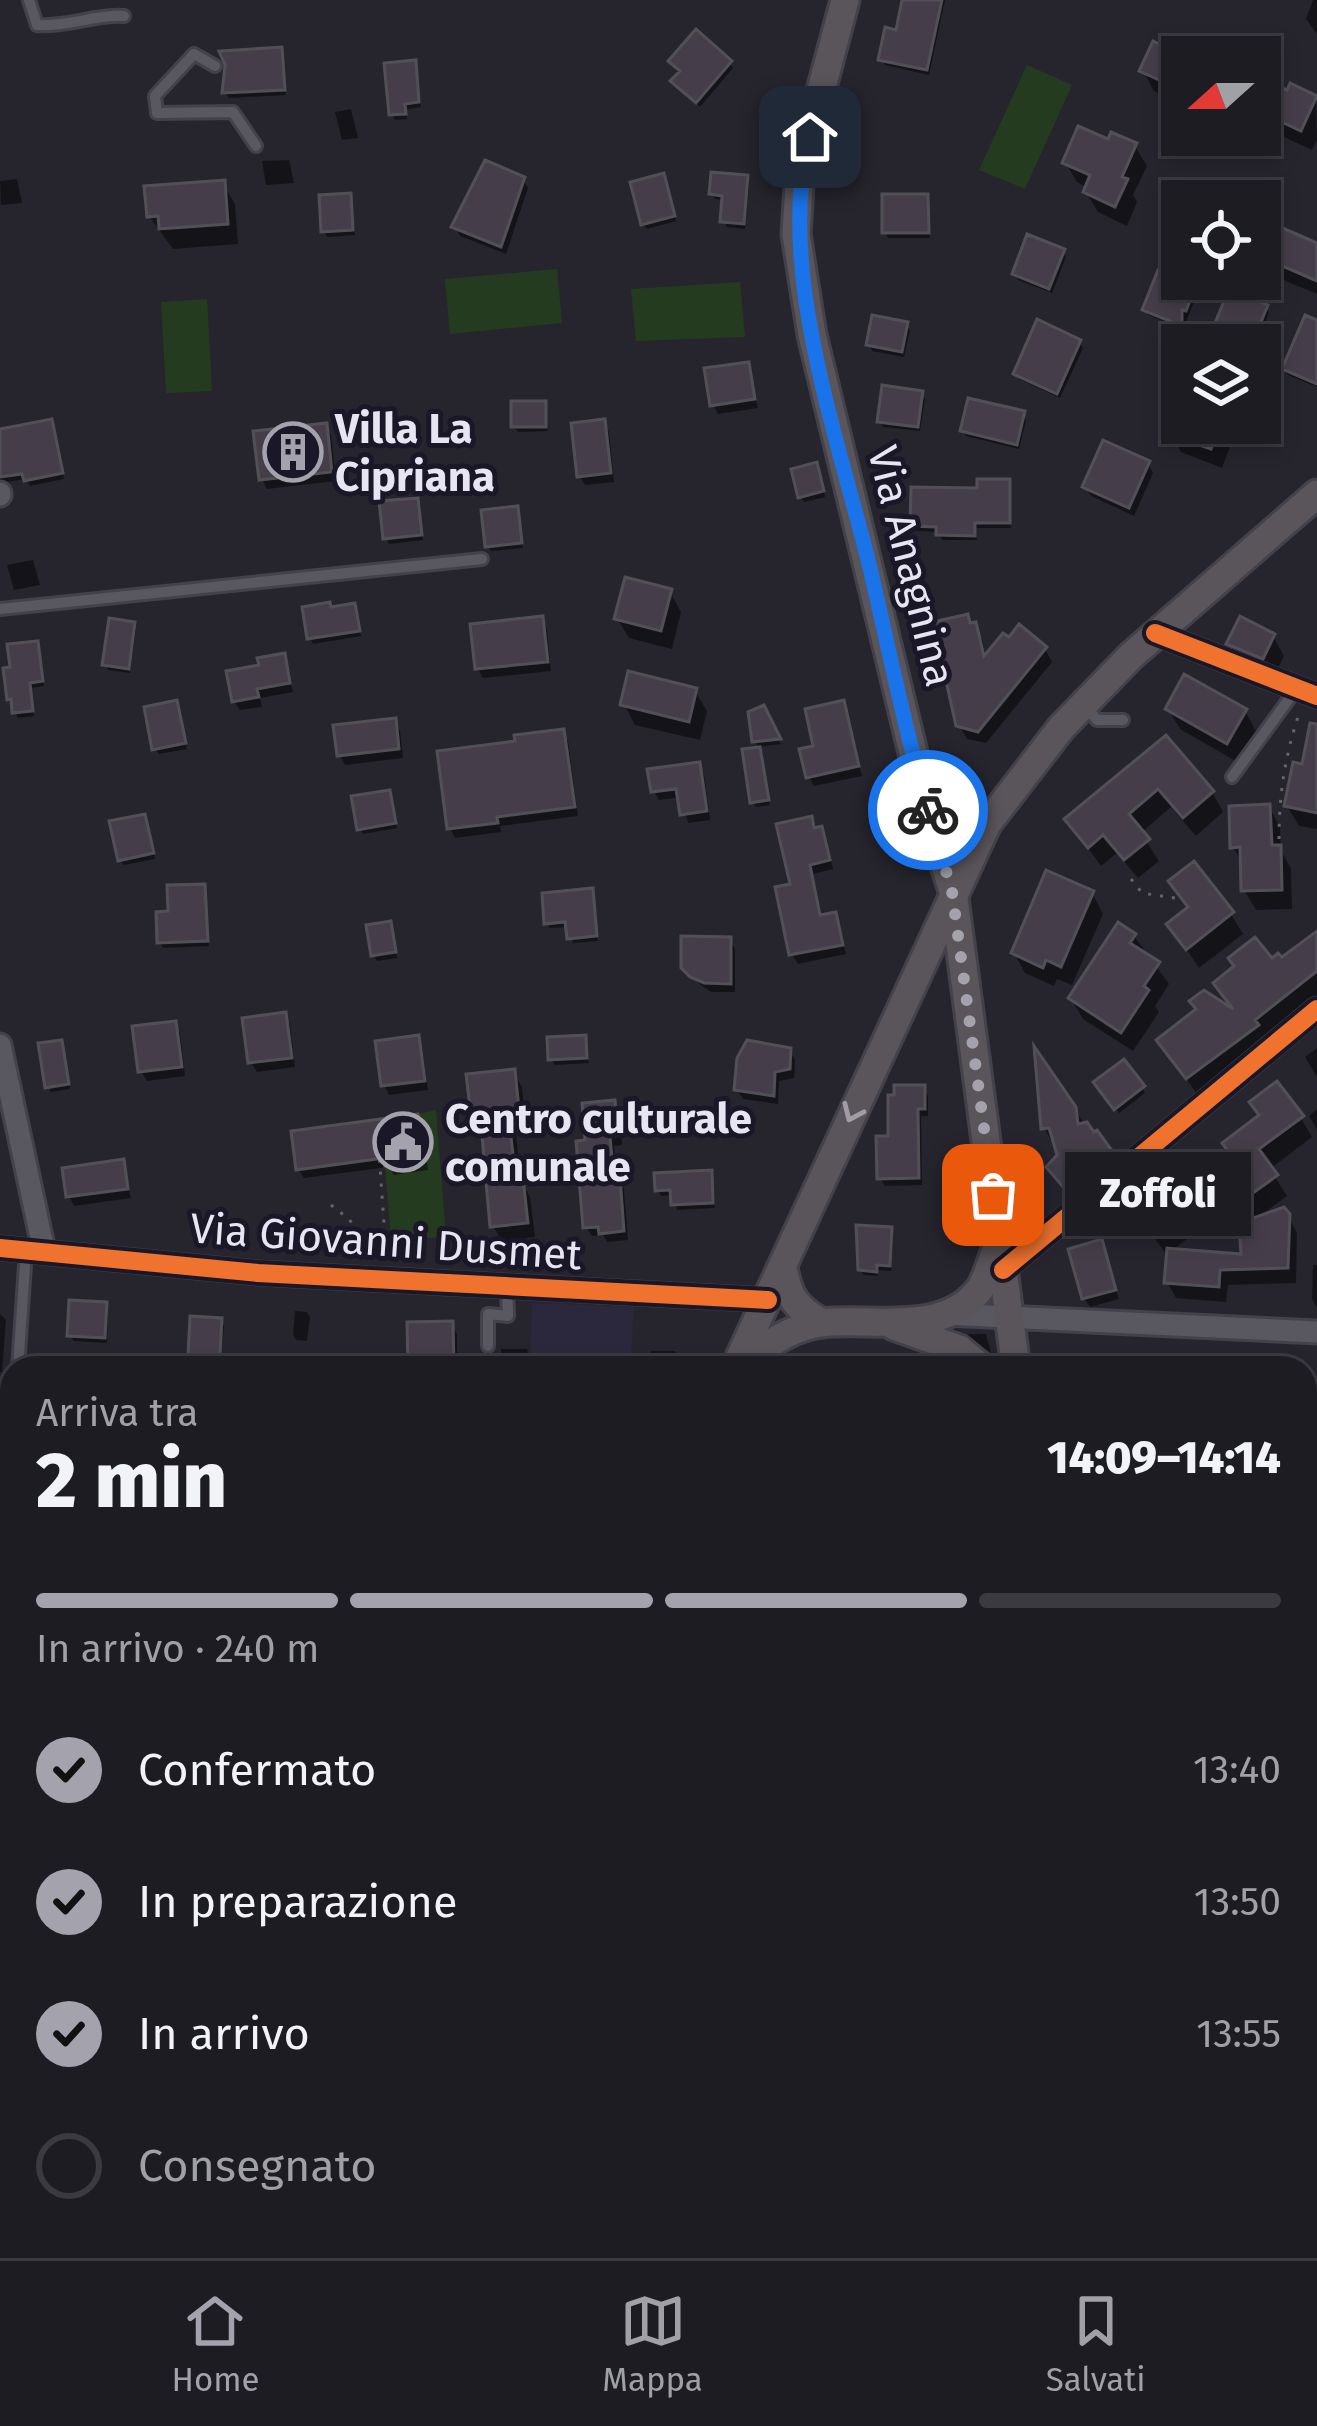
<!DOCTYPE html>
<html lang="it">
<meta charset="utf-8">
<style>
body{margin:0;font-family:"Fira Sans",sans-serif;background:#29292f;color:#f1f3f6;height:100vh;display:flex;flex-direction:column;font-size:45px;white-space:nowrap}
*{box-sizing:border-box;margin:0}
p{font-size:39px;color:#a0a1a5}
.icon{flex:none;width:66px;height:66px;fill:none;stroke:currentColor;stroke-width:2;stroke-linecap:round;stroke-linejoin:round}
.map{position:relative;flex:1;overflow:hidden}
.details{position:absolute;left:0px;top:1356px;width:1317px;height:903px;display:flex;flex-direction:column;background:#1c1c22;border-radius:36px 36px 0 0;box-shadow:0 6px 18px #0003,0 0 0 3px #3a3a40}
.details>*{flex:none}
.needle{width:78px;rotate:249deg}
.buttons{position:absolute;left:1161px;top:36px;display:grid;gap:24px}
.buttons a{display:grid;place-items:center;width:120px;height:120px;border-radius:0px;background:#1c1c22;box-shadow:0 6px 18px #0003,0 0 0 3px #3a3a40;font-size:60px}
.pin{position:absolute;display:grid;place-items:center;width:102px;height:102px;color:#fff;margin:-51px;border-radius:24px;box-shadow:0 6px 18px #0006}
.courier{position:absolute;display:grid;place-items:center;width:120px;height:120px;margin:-60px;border:9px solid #1a73e8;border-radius:50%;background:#fff;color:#222;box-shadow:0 3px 15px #0007}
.bubble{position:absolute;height:84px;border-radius:0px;background:#1c1c22;box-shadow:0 6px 18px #0003,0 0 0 3px #3a3a40;font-size:39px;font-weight:800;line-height:84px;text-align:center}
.summary em{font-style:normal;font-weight:800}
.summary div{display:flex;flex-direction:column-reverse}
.summary{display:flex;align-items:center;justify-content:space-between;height:204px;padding:0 36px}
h1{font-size:78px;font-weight:800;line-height:90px}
.bar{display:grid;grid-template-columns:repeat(4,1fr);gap:18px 12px;align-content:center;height:144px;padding:0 36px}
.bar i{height:15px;border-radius:9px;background:#3a3a40}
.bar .current{background:#a3a2ad}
.bar p{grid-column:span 4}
ol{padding:0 36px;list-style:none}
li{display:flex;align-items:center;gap:36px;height:132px}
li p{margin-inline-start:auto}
li .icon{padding:12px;border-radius:50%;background:#a3a2ad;color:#111;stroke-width:4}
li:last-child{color:#a0a1a5}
li i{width:66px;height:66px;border:6px solid #3a3a40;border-radius:50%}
.tabs{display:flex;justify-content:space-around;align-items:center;height:168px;border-top:3px solid #3a3a40;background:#1c1c22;font-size:33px;color:#a0a1a5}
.tabs a{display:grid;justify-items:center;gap:6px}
.tabs .current{color:#a3a2ad}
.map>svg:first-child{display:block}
</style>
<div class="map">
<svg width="1317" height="2258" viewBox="0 0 1317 2258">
<rect width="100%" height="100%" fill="#26252e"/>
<path fill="#2b283d" d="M532 1303 634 1307 630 1368H530Z
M661 2247H943L944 2258H664Z"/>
<path fill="#253b20" d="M1027 65 1072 85 1025 189 979 170Z
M557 269 562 323 450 334 445 279Z
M740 282 745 337 636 341 631 289Z
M207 299 212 391 166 393 161 302Z
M436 1110 446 1237 391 1240 385 1166 424 1160 418 1114Z
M0 1787 12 1791V2247H291V2258H0Z
M309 2247H655L658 2258H309Z"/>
<path fill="#0007" fill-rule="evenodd" d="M905 0H945L929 75 885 65 881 59 898 33Z
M1313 0H1317V34L1306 19Z
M280 50 286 95 229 98 225 92Z
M1182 58V103L1154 91 1143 71Z
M730 63 733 68 700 107 677 87 682 73Z
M414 64 421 107 407 109V119L395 120 392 114Z
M1260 80 1288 94 1316 99 1317 140 1312 150 1260 126Z
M351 109 358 138 342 140 335 112Z
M1109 143 1135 146 1147 166 1133 195 1137 202 1127 226 1098 212 1086 192 1088 188 1077 182 1065 162Z
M289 160 294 183 266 185 262 161Z
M746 178 749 184 745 229 726 227 725 200 715 199 712 194Z
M17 179 22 203 1 205 0 181Z
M523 179 528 188 506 254 460 236 455 226Z
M666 182 676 221 647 229 643 224Z
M223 184 235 204 238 244 173 249 149 216Z
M1186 189 1212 201H1182V233L1173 218Z
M350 196 355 235 327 237 324 231Z
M927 197 930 238H888L885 232Z
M1317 246V294L1281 279 1270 259Z
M1063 251 1066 257 1052 293 1018 280 1015 274Z
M1194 288 1197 294 1183 329 1148 315 1145 310Z
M1266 307 1269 313 1257 343 1222 329 1218 323Z
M1317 323V387L1288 375 1285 369Z
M906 325 910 330 904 357 872 351 869 345Z
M1079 342 1083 348 1060 398 1019 379 1016 373Z
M747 365 758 408 718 414 713 405Z
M921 393 925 399 920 431 883 427 880 421Z
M1182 397V423H1234L1237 428 1222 468 1181 452 1169 432Z
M544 404 548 431 518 432 514 427Z
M1023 414 1026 420 1019 449 966 436 963 431Z
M604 422 609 432 614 482 585 485 580 476Z
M325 426 331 435 336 481 267 489 262 479Z
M54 428 64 479 30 486 26 479 0 483V438Z
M1148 463 1153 473 1134 516 1091 496 1085 487Z
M819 471 825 497 804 502 801 497Z
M1009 482 1011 528H976L977 540H942L939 532 917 531 913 526 980 492Z
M416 501 423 540 389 544 386 538Z
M516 509 523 548 491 551 487 546Z
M33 560 40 585 14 590 7 565Z
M670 592 681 612 672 649 629 638 617 618Z
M354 607 361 636 313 644 310 638 332 610Z
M967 617 982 638 986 658 1045 649 1052 662 986 743 967 739 959 725Z
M541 619 547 629 551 671 483 678 478 669Z
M133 624 136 630 130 673 108 670 105 664Z
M1273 636 1284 656 1274 677 1241 664 1229 644Z
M37 644 44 686 31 688 34 716 18 718 9 699Z
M283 656 293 692 260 698 262 707 240 710 234 701Z
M695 691 707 711 700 740 635 725 624 704Z
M176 703 187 749 159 754 155 749Z
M842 704 862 776 814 786 809 777 817 748Z
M763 709 781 744 758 747 755 741Z
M1168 709 1245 711 1256 731 1239 763 1180 729Z
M394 721 400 731 403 758 345 765 340 755Z
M1317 729V829L1299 826 1287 806Z
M563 732 568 741 578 816 500 826 501 832 455 838 450 828 518 743Z
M1165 739 1212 792 1223 812 1196 836 1171 807 1141 833 1159 861 1138 878 1117 853 1101 866 1068 820Z
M759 750 770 805 756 807 753 802Z
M698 765 704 774 710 820 688 823 681 797 659 800 654 791Z
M389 793 397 828 363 834 360 829Z
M1269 807 1280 827 1281 851 1291 868 1292 909 1256 910 1244 890 1243 864 1233 847Z
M810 819 826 839 833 869 813 874 822 918 835 915 846 954 798 964 792 954 793 886Z
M147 822 155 859 124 865 120 860Z
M1172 882 1231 914 1243 934 1199 968 1170 925 1190 909Z
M203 887 209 946 163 948 160 942 171 914Z
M591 892 598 941 573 943 569 927 550 928 547 923Z
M1092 893 1103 914 1072 985 1057 979 1054 986 1025 973 1014 953Z
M392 930 397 958 377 961 374 955Z
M1317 935V999L1199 1097 1160 1040 1233 1013 1216 984 1281 961Z
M1134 936 1169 984 1155 1006 1159 1012 1133 1051 1083 1019 1071 999Z
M730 940 735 949V992H711L690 977 684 967Z
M284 1015 290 1024 295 1067 257 1072 251 1062Z
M174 1024 180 1033 185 1076 147 1081 141 1071Z
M417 1038 422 1047 428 1090 389 1095 384 1085Z
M584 1038 589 1063 555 1065 551 1059Z
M61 1043 70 1089 51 1092 48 1087Z
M1317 1048V1077L1305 1057Z
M789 1050 795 1060 794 1078 779 1081 778 1104 743 1099 737 1090Z
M513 1072 522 1087 527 1134 516 1135 521 1181 530 1197 535 1237 502 1241 493 1226 484 1139 475 1124Z
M923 1088 928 1096V1116H921L922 1185 885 1186 880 1178 891 1139Z
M1100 1088H1142L1145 1093 1119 1113Z
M614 1103 619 1113 622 1145 614 1146 617 1180 624 1189 628 1240 607 1242 603 1235 592 1236 586 1227 588 1143Z
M1074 1109 1093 1136 1097 1134 1125 1178 1083 1213 1050 1167 1060 1156 1044 1128Z
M1317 1109V1130L1309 1116Z
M416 1117 422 1127 428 1170 394 1175 389 1167 304 1178 298 1169Z
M1262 1117 1301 1118 1312 1137 1270 1169 1287 1196 1257 1218 1288 1216 1297 1233 1296 1283 1228 1285 1226 1302 1176 1298 1167 1282 1169 1252 1166 1254 1142 1221 1231 1153ZM1232 1207 1244 1224V1257L1169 1252Z
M122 1163 131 1198 74 1206 69 1196Z
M710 1173 715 1208 677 1210 674 1195 661 1196 658 1190Z
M890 1230 893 1236 891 1271 879 1270 878 1276 864 1275 861 1270Z
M1101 1243 1119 1299 1090 1307 1084 1298Z
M1313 1265H1317V1308L1312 1299Z
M105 1305 108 1310 107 1343 74 1341 70 1336Z
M295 1311 307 1312 310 1317 307 1341 296 1340 293 1334Z
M0 1314 6 1320 2 1372H0Z
M220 1321 224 1326 221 1362 194 1360 191 1355Z
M451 1324 457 1334V1368H411Z
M968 1334H986L991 1353 969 1337Z
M501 1349H527L533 1368H501Z
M651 1351H675L679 1368H651Z
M1099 1358 1148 1361 1152 1368H1099Z
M1305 1375 1317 1400V1485L1310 1489 1305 1481Z
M1317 1501V1555H1314L1305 1540V1502Z
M1317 1581V1619L1311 1609 1308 1582Z
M1305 1663 1317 1682V1710L1305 1711Z
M1317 1723V1751L1312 1724Z
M0 1747 12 1750V1801L0 1796Z
M1305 1769 1310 1778 1314 1815H1317V1849L1305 1850Z
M3 1848 12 1852V1908L9 1909 0 1905Z
M1317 1864V1988L1310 1990 1317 2027V2065L1305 2067V1867Z
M1310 2220 1317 2222V2256L1302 2247H1305Z
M867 2247H911V2258H868Z
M1059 2247H1093L1095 2257 1063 2258Z"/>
<path fill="#453e4a" stroke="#525057" stroke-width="3" d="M902 0H942L927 70 878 60 885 27 896 30Z
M696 29 732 61 696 103 670 81 680 71 668 61Z
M1153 41 1182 55V90L1139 71Z
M282 47 285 90 222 93 225 65 219 51Z
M416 60 419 102 405 104 406 114 389 115 384 63Z
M1260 77 1287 90 1290 83 1317 96 1301 131 1260 112Z
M1078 126 1108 139 1111 132 1137 143 1122 177 1128 179 1115 207 1083 192 1090 175 1062 163Z
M485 160 525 177 501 247 451 227Z
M711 172 748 175 744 224 720 222 722 196 709 194Z
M664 173 675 216 641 225 630 182Z
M225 180 228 224 159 229 158 216 147 217 144 186Z
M351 193 353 230 321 232 319 195Z
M882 194H928L929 233H882Z
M1280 227 1317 243V281L1266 259Z
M1027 234 1065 249 1049 289 1012 274Z
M1158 270 1196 286 1186 311 1182 310V326L1142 310Z
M1229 289 1268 305 1254 339 1215 323Z
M872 315 908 322 902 352 866 345Z
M1305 315 1317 320V384L1282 369Z
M1037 319 1081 340 1057 394 1013 374Z
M749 362 755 399 710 406 704 368Z
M882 385 923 391 918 427 877 422Z
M968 398 1025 411 1017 445 960 431Z
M511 401H546V427H511Z
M52 419 63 473 24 481 22 474 0 477V429Z
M605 419 611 473 577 477 571 423Z
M327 423 332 472 259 480 253 431Z
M1175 423H1221L1211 449 1171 435Z
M1103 440 1150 461 1129 508 1082 487Z
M817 462 824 491 798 498 791 469Z
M977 479H1010V523H975V536L936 535V527L910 526 911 487 977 488Z
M418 498 422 535 383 539 379 501Z
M518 506 522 543 485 547 481 510Z
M625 577 672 589 661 631 614 619Z
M330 602 331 607 355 603 360 631 307 639 302 607Z
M968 614 970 623 976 622 984 656 1003 633 1009 637 1019 624 1047 647 978 732 956 726 933 622Z
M543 616 548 662 475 669 470 624Z
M1240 616 1275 634 1263 659 1226 644Z
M109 618 135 622 129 669 102 665Z
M38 641 43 681 30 683 33 711 12 713 11 699 7 700 3 668 10 667 7 644Z
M285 653 290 683 257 689 259 697 232 702 226 671 259 665 257 658Z
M628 671 697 688 689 722 620 705Z
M1184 674 1247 709 1227 744 1165 709Z
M177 700 186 743 152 750 144 707Z
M844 700 859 766 806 778 799 749 813 746 805 709Z
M764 705 781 739 752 742 748 712Z
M396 718 399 749 337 756 333 725Z
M1310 723 1317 724V813L1284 806 1293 762 1302 764Z
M564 729 575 807 497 817 498 823 447 829 437 751 515 741 514 735Z
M1166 735 1214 791 1183 818 1158 789 1129 814 1150 839 1124 860 1103 835 1088 848 1064 819Z
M760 747 769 800 750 803 742 749Z
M700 762 707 811 680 815 676 789 651 792 647 769Z
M390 790 396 823 357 830 351 796Z
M1270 804 1272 845H1281L1282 890 1241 891 1240 847 1230 848 1229 806Z
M145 814 154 853 118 861 109 821Z
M812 816 814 828 822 826 830 860 810 865 820 915 836 912 843 945 789 955 775 887 790 884 776 824Z
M1194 861 1234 912 1186 950 1166 924 1188 907 1168 881Z
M1046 870 1094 891 1061 967 1046 960 1043 968 1011 953Z
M205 884 208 941 157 943 156 912 168 911 167 885Z
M593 888 597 936 567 939 565 922 544 924 542 893Z
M391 921 396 952 371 956 366 925Z
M1118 922 1136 934 1130 943 1160 962 1144 986 1149 990 1121 1033 1068 998Z
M1317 931V971L1255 1020 1259 1025 1186 1079 1156 1040 1196 1009 1189 1001 1204 990 1233 1009 1213 983 1234 966 1228 958 1255 937 1272 958 1278 953 1282 957Z
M681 936 731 937V984L704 983 690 977 681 968Z
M286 1012 292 1058 248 1063 242 1018Z
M176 1021 182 1067 138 1072 132 1026Z
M419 1035 425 1081 381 1086 375 1041Z
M586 1035 587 1058 548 1060 547 1037Z
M62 1040 69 1084 45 1088 38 1043Z
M747 1040 791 1048 790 1069 775 1072 774 1096 734 1090 737 1058Z
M1034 1046 1076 1107 1078 1124 1087 1122 1094 1132 1097 1130 1116 1156 1070 1195 1046 1167 1057 1155 1049 1128 1041 1129Z
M1124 1059 1145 1086 1114 1110 1093 1082Z
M515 1069 520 1120 509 1121 516 1179 523 1178 528 1223 490 1227 481 1124 472 1125 466 1074Z
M1277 1081 1304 1116 1259 1149 1278 1175 1232 1208 1219 1189 1152 1236 1127 1200 1176 1165 1187 1181 1228 1151 1222 1143 1259 1115 1249 1102Z
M894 1085H925V1109H918L919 1178 877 1179 876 1136H888V1095H894Z
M615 1100 618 1136 610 1137 614 1177H620L624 1231 599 1234 598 1227 583 1228 576 1141 585 1140 582 1103Z
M418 1114 425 1161 385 1166 384 1158 296 1170 291 1131Z
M124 1159 128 1189 66 1197 62 1168Z
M712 1170 713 1203 671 1205 670 1190 655 1191 654 1173Z
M1284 1207 1290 1214 1288 1268 1220 1270 1219 1287 1164 1283 1167 1248 1241 1254 1239 1223Z
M856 1225 892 1227 890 1266 877 1265V1272L858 1270Z
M1102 1239 1116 1290 1082 1299 1068 1249Z
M69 1300 107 1302 105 1338 67 1336Z
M190 1316 222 1318 220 1357 188 1355Z
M453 1321 454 1368H408L407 1322Z"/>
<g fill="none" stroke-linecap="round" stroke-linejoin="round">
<g stroke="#43424a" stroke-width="16">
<path id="lane" d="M29 0 37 25C69 27 96 14 124 16
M215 66 194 54 155 96 157 113 233 112 256 146
M0 609 482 559
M1086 707 1097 720H1123
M1232 777 1297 688
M488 1346V1314L508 1316 507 1286
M18 1368 26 1250
M10 1505 12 1471
M1118 2258 1173 2251"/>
</g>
<g stroke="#43424a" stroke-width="27">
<path id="street" d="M0 493V495
M1155 633 1317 696
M0 1045 44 1251
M0 1248 258 1273 768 1300
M1003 1270 1317 1009
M946 1314 1317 1332
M1305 2143 1317 2112
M1261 2258 1265 2247"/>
</g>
<g stroke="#43424a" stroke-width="33">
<path id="secondary" d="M845 0 800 170 796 234 812 335 924 798 953 891 1016 1368
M783 1267C788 1297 796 1308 822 1323
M894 1326 959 1349 982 1368
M735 1368 987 824 1061 728 1131 656 1317 494
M742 1368C764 1345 789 1328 821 1323 872 1317 944 1337 980 1289 988 1277 992 1258 998 1245
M0 1663 12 1669
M1206 2247 1208 2258"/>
</g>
<path stroke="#65646a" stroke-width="3" stroke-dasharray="3 9" stroke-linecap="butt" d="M1279 839C1279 793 1285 755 1300 711
M1131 879 1142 893 1175 898
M331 1205 349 1219 361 1237 385 1238 379 1153
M716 2247H744"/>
<use href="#lane" stroke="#595860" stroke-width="10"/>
<use href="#street" stroke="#595860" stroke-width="21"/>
<use href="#secondary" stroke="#5a555a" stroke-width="27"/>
<g stroke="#1a1728" stroke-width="26">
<path id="cycleway" d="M1155 633 1317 696
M0 1248 258 1273 768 1300
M1003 1270 1317 1009"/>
</g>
<use href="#cycleway" stroke="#ef722f" stroke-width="18"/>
</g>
<defs><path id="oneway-chevron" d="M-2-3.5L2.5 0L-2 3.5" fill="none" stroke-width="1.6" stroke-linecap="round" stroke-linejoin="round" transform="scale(3)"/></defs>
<use stroke="#a09da6" href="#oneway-chevron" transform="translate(852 1113) rotate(114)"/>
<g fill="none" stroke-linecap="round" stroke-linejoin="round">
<path stroke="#a3a2ad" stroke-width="12" stroke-dasharray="0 21.6" d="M928 810 952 891 993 1195"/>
<path stroke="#1a73e8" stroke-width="15" d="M810 137C775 262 837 435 868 560 888 643 904 728 928 810"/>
</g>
<defs>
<g id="building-ring" transform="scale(3)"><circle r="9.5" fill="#1a1728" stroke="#a3a2ad" stroke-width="1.5"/><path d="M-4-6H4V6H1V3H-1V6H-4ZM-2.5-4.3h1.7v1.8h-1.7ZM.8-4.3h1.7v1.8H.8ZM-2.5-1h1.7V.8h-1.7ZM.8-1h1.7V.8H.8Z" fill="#a3a2ad"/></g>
<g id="civic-ring" transform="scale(3)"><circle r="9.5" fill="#1a1728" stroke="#a3a2ad" stroke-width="1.5"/><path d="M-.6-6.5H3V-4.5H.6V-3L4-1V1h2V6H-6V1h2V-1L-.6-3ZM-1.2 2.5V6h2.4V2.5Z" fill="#a3a2ad"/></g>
</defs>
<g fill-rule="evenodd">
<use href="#building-ring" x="293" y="452"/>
<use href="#civic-ring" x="403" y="1142"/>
</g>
<g text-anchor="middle" stroke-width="10" stroke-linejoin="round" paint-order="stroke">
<g font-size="42" font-weight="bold" fill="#e7e5f1" stroke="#1a1728" text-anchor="start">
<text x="335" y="443">Villa La<tspan x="335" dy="48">Cipriana</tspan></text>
<text x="445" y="1133">Centro culturale<tspan x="445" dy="48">comunale</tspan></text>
</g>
<g font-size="42" fill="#e7e5f1" stroke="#1a1728">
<text transform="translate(912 566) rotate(76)" y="15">Via Anagnina</text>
<text transform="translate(386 1241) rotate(4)" y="15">Via Giovanni Dusmet</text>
</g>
</g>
</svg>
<div class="buttons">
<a><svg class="needle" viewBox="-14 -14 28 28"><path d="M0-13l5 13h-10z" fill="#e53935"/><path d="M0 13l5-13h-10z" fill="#a0a1a5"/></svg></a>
<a><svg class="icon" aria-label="locate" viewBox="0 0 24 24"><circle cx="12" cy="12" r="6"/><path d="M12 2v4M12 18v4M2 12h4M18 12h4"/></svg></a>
<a><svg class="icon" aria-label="layers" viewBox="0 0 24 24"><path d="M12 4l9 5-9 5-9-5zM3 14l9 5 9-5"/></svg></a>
</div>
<div class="pin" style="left:993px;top:1195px;background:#ea580c"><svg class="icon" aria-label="bag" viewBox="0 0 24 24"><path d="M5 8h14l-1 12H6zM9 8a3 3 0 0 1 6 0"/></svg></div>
<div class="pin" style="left:810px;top:137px;background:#1f2937"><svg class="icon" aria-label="home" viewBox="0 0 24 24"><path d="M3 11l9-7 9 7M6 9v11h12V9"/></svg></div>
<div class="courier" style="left:928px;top:810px"><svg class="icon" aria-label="bike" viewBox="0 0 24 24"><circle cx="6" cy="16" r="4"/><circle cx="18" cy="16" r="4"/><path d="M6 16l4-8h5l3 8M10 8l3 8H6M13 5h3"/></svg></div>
<div class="bubble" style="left:1065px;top:1152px;width:186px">Zoffoli</div>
<section class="details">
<div class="summary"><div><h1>2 min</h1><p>Arriva tra</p></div><em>14:09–14:14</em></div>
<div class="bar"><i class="current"></i><i class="current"></i><i class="current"></i><i></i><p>In arrivo · 240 m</p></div>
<ol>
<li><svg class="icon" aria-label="check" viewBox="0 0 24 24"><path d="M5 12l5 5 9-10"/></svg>Confermato<p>13:40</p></li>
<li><svg class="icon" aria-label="check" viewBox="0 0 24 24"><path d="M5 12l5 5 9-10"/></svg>In preparazione<p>13:50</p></li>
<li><svg class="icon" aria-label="check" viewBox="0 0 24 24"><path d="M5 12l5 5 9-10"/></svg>In arrivo<p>13:55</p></li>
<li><i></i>Consegnato</li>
</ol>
</section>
</div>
<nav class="tabs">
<a class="current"><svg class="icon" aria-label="home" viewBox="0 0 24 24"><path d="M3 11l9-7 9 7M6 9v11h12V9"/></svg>Home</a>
<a><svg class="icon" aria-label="map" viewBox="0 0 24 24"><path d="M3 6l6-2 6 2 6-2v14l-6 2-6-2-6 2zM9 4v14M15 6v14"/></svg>Mappa</a>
<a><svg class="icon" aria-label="saved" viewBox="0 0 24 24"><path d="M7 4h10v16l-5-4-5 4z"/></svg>Salvati</a>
</nav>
